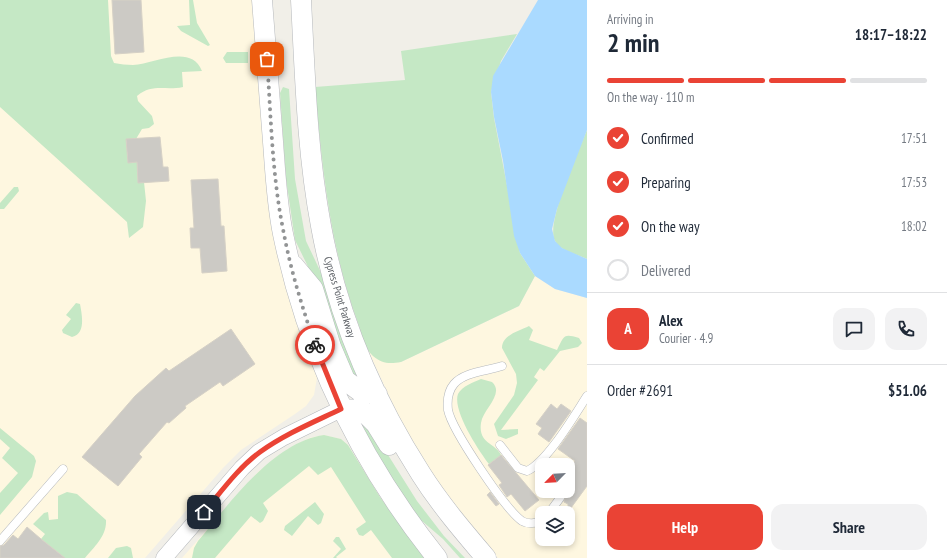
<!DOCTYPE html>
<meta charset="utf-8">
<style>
body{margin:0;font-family:"PT Sans Narrow",sans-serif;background:#f2f2f3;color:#1f2937;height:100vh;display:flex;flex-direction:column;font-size:15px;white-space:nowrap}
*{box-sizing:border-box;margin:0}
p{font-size:13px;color:#747a83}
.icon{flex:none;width:22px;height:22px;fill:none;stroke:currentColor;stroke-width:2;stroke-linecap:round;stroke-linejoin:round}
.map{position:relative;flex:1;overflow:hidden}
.details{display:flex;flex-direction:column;background:#fff;width:360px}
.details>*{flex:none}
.needle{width:26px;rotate:246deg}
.buttons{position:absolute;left:535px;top:458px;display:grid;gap:8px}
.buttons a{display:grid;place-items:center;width:40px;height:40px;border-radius:8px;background:#fff;box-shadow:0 2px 6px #0003;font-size:20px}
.pin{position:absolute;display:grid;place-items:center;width:34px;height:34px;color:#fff;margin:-17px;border-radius:8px;box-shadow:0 2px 6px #0006}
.courier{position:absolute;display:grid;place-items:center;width:40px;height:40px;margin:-20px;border:3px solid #ea4335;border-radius:50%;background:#fff;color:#222;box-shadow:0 1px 5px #0007}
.summary em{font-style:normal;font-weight:700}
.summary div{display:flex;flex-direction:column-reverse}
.summary{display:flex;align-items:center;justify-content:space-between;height:68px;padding:0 20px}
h1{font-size:26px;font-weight:700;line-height:30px}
.bar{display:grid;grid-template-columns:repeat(4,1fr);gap:6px 4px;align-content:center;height:48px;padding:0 20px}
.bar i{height:5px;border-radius:3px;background:#e0e1e3}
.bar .active{background:#ea4335}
.bar p{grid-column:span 4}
.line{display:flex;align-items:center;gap:10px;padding:0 20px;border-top:1px solid #e0e1e3}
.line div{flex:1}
.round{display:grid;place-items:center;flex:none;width:42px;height:42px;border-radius:12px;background:#f2f2f3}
ol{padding:0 20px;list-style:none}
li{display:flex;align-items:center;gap:12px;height:44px}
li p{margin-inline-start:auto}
li .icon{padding:4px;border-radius:50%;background:#ea4335;color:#fff;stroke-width:4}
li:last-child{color:#747a83}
li i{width:22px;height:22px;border:2px solid #e0e1e3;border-radius:50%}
.button{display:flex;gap:8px;margin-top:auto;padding:8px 20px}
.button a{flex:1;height:46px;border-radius:12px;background:#ea4335;color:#fff;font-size:16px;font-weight:700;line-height:46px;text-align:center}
.button a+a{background:#f2f2f3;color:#1f2937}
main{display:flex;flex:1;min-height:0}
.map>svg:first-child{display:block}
</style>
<main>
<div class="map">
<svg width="587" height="558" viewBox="0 0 587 558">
<rect width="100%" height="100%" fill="#f1efe8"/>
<path fill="#fef7e0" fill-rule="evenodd" d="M0 0H254L313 365 317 378 314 395 306 406 295 414 241 450 223 468 145 558H0Z
M535 276 555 289 587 298V558H498L455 506 425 462 402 424 367 348 373 356 401 362 519 306ZM542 465H568V491H542ZM542 513H568V539H542Z
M324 435 341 439 348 445 380 497 424 558H182L258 472 278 456 300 443 309 438Z"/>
<path fill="#c5e8c5" d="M0 0H108L111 56 114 63C120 64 127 65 133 65 154 64 191 43 202 71L182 72 183 87C165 91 153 83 137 96L138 101 152 116 154 124 149 128 142 129 136 139 126 140 128 162H137L138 183 144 182 146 201 143 227 129 238 127 222 0 107Z
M189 0H193L197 23 210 45 208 46 181 31 177 26 190 25Z
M517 34 501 61 491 92 494 118 520 253 535 276 519 306 401 362C390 364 382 364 373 356 364 348 362 334 358 323 330 248 322 167 315 87L405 80 401 51Z
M227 52H248V63H226L223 58Z
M283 87 289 89 295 179 306 241 324 279 342 339 357 375 352 378 315 281 295 240 286 179 280 93Z
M587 130V259C577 254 560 251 555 241 545 224 579 150 587 130Z
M14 187H18L19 191 4 209H0V203Z
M76 303 80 304C82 315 86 334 72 337L63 333 62 330 71 319 66 315Z
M529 326 533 330 529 340 557 350C564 336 563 333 579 338L582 343 578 347 560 351 544 371 540 368 534 377 538 380 501 430 518 429V434L506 439 498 436 494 424 514 395 517 383 516 374 502 348C502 335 519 331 529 326Z
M481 379 492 382C505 394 483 409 481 423 478 444 496 443 501 455L489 464C479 451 452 410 458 394 462 386 474 382 481 379Z
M366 420 417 501 444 536 465 558H460L443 539 415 515 396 487 360 422Z
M0 428 34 456 36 461 32 477 0 515V493L18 473 2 458 10 448 0 439Z
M324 435 341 439 348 445 380 497 424 558H392L371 530 363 536 359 535 356 529 366 522 331 467 318 475 309 466 263 503 268 511 263 521 260 523 251 516 215 558H192L194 548 198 541C229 504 273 442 324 435Z
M67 492 77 494 106 520C107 536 94 547 85 558H65L41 539 45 534 33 524 44 513 48 512 49 520 58 519V496Z
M315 502 324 514 321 523 318 525 308 516 292 536 284 530 285 526Z
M336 537H339L346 549 336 557 337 558H333L341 549 333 541Z
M127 546 131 548 133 558H108L116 548Z"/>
<path fill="#aadaff" d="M538 0H587V130L557 209 552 229 555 241 562 248 587 259V298L555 289 535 276 520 253 514 236 503 161 494 117 491 92 493 76Z"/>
<path fill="#cccac5" stroke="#d6d1c6" d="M112 0H141L144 52 115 54Z
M160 137 163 167H168L169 181 138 183 137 162 128 163 126 139Z
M218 179 221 226H224L227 271 202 273 200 248H191L190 228H194L191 180Z
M231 329 255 364 223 386 220 382 185 406 186 408 169 423 167 422 139 454 142 457 118 486 82 457 135 396 166 368 169 371Z
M551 404 557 409 561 404 571 411 549 442 538 434 542 428 536 424Z
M580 418 587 423V486L568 512V504L564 502 565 498 564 494 560 493 555 495 550 491H568V470L575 461 558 449Z
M501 455 539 500 525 511 511 494 507 497 499 485 502 483 488 465Z
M490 492 499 504 496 506 487 495Z
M27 527 41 539 65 558H0V546L4 545 13 535 18 539Z"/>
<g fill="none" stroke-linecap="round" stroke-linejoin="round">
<g stroke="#b5b8bc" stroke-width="9">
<path id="service" d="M502 366C487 371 464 372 454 384 448 391 447 401 448 410 452 430 505 509 522 521 527 524 537 524 542 520
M500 445 518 468 527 471C547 462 574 416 587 396
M549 513 560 498
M0 541 63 469"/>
</g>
<g stroke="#b5b8bc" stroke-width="17">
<path id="minor" d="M164 558 242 468 259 452 284 437 341 409"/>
</g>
<g stroke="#b5b8bc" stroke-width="21">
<path id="tertiary" d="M262 0C265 43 269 86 272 129 275 164 276 200 283 234 308 354 361 463 437 558
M301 0C305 75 307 152 321 226 337 314 373 399 421 474 440 504 463 531 486 558
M293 265 313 289 331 347 345 380 361 392 377 394
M341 409 362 410 376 424 389 445"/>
</g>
<use href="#service" stroke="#fff" stroke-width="8"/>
<use href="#minor" stroke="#fff" stroke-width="16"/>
<use href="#tertiary" stroke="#fff" stroke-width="20"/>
</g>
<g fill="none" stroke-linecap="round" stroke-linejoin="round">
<path stroke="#929495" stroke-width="4" stroke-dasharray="0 7.2" d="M267 59C271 117 272 177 284 234 291 272 303 309 315 345"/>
<path stroke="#ea4335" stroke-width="5" d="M204 512C221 492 238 468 260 452 285 434 314 422 341 409L315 345"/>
</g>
<g text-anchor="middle" stroke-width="4" stroke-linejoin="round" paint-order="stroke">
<g font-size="11" fill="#5f6368" stroke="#fff">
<text transform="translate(340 297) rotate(73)" y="4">Cypress Point Parkway</text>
</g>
</g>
</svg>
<div class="buttons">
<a><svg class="needle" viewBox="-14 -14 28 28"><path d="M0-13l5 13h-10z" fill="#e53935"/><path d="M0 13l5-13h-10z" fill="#747a83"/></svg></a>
<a><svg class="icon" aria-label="layers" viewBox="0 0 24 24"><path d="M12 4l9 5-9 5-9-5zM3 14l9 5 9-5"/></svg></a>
</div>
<div class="pin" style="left:267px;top:59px;background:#ea580c"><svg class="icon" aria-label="bag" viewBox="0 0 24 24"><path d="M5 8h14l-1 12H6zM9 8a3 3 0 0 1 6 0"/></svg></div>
<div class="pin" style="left:204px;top:512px;background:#1f2937"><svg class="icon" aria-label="home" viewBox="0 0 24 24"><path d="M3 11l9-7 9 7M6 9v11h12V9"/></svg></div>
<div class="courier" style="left:315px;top:345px"><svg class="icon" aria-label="bike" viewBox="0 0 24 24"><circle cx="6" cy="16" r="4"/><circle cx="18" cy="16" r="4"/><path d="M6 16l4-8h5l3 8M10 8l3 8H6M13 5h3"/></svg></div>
</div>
<section class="details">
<div class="summary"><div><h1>2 min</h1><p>Arriving in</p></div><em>18:17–18:22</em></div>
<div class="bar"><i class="active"></i><i class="active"></i><i class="active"></i><i></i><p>On the way · 110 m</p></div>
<ol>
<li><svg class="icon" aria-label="check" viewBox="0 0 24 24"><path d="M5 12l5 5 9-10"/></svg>Confirmed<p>17:51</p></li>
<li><svg class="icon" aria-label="check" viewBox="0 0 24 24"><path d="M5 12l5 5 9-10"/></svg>Preparing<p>17:53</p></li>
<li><svg class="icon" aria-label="check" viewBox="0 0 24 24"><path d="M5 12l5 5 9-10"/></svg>On the way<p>18:02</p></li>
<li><i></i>Delivered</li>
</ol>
<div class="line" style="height:72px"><b class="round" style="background:#ea4335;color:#fff">A</b><div><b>Alex</b><p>Courier · 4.9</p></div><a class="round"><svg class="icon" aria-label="chat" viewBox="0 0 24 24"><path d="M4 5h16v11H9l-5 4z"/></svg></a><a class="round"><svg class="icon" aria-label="phone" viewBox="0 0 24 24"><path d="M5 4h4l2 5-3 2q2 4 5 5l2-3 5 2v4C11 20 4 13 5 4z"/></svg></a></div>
<div class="line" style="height:52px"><div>Order #2691</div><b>$51.06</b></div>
<div class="button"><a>Help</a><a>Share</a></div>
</section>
</main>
